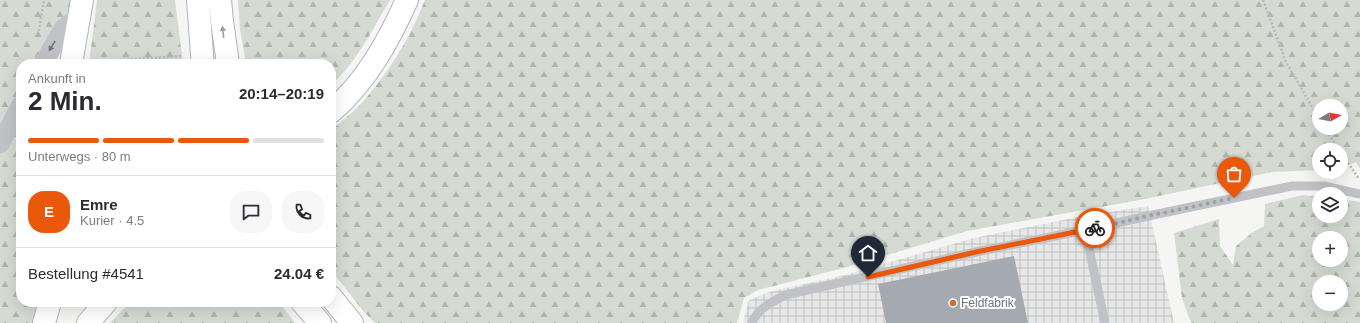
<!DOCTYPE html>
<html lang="de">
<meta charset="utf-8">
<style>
body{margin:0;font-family:Helvetica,sans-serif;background:#f7f7f7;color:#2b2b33;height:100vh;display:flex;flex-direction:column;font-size:15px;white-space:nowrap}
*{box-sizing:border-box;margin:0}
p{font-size:13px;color:#7c7c81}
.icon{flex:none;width:22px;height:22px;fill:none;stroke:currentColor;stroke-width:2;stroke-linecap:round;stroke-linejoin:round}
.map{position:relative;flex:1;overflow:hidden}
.panel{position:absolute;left:16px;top:59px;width:320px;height:248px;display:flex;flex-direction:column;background:#fff;border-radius:16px;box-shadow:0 4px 16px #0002}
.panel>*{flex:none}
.needle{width:26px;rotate:80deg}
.fabs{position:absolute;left:1312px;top:99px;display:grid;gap:8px}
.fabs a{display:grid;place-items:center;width:36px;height:36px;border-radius:50%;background:#fff;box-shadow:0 4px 16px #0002;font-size:20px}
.pin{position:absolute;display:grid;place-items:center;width:34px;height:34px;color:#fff;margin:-41px -17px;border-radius:50% 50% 50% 0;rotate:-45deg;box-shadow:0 0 4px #0007}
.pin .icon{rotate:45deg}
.courier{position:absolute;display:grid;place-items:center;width:40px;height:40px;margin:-20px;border:3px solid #ea580c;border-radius:50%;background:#fff;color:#222;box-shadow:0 1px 5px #0007}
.headline em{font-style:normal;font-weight:700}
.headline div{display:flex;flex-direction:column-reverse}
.headline{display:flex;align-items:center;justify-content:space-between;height:68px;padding:0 12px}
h1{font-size:26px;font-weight:700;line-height:30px}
.bar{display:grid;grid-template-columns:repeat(4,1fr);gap:6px 4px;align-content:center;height:48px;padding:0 12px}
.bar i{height:5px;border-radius:3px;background:#e1e1e2}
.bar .on{background:#ea580c}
.bar p{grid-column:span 4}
.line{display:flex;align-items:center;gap:10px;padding:0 12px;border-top:1px solid #e1e1e2}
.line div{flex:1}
.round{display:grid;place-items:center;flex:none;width:42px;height:42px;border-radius:16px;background:#f7f7f7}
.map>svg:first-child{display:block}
</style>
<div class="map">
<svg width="1360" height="323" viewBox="0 0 1360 323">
<defs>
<pattern id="industrial-grid" width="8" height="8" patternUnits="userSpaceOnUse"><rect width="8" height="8" fill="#e6e7e6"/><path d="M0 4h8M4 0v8" fill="none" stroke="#bec0c0"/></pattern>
<pattern id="forest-firs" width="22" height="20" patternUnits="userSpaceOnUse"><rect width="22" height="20" fill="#d5dad3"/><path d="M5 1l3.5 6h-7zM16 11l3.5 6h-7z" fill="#b1b5b0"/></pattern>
</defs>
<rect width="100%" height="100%" fill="#f5f6f3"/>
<path fill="url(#industrial-grid)" d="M1148 206 1174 323H743L749 300 769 292 845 275 974 238 1078 217Z"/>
<path fill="url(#forest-firs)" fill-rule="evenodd" d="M0 0H73L70 20 37 64H21V302H39L33 323H0Z
M97 0H175L183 64H89Z
M238 0H390C372 30 357 62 331 85V64H246L240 29Z
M425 0H1360V169L1356 162 1341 168V150H1319V170L1272 172 1145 199 967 231 851 266 758 290 744 298 737 323H375L364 312 331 270V130C340 122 350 115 359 106 388 74 409 40 425 0ZM1319 106H1341V128H1319Z
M1303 195 1319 197V216H1341V199L1360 202V323H1191L1182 298 1174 233 1219 219 1220 246 1233 265 1236 246 1253 232 1264 226 1265 204ZM1319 238H1341V260H1319ZM1319 282H1341V304H1319Z
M130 302H279L295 323H110Z"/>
<path fill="#a4aab0" d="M1014 256 1028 323H886L878 284Z"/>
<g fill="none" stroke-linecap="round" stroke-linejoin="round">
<g stroke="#b0b4b8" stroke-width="24">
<path id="secondary" d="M198 0 202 55 203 64
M220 0 222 21 228 64
M71 64 82 0
M331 112C366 82 388 42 407 0
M331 297 352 323
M302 302 320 323
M44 323 50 302
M88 323 106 302"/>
</g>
<path stroke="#b7b9bc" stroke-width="2.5" stroke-dasharray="2 2" stroke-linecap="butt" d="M1263 0 1286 62 1319 119
M39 31 44 0
M91 62 182 56
M1324 128 1339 150
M1341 153 1359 179"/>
<path stroke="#c0c2c6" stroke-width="9" d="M1085 230 1105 323
M752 323C757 309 772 302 785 295L976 252 1085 230 1148 216 1292 186H1324L1360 194"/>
<path stroke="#c0c2c6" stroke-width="19" d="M43 64 63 29 78 18
M0 144 21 105"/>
<use href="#secondary" stroke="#fff" stroke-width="22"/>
</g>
<defs><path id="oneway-solid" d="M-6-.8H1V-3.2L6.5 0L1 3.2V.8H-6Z"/></defs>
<use fill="#969da6" href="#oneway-solid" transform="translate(223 32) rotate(-97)"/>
<use fill="#697380" href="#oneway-solid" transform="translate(52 46) rotate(121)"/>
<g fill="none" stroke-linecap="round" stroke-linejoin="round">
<path stroke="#9aa1a8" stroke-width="4" stroke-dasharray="0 7.2" d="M1095 228 1148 216 1234 198"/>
<path stroke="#ea580c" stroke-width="5" d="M868 277 976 252 1095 228"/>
</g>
<circle fill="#cc6e3d" stroke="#fff" stroke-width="1.5" cx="953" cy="303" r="4"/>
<g text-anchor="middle" stroke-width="4" stroke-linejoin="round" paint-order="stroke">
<g font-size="12" fill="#697380" stroke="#fff" text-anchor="start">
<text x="961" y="307">Feldfabrik</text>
</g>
</g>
</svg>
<div class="fabs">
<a><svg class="needle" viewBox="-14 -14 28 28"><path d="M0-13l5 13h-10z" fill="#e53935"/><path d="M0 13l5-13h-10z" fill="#7c7c81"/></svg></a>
<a><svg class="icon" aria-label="locate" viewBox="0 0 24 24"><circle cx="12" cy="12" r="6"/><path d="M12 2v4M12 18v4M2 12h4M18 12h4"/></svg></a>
<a><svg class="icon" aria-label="layers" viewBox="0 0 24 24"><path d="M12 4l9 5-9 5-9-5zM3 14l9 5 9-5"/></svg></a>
<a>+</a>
<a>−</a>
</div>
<div class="pin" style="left:1234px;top:198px;background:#ea580c"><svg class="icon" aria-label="bag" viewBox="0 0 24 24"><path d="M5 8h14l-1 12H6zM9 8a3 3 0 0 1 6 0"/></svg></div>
<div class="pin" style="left:868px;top:277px;background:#1f2937"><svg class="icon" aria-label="home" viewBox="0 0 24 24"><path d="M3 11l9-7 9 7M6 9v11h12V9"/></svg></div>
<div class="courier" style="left:1095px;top:228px"><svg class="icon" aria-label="bike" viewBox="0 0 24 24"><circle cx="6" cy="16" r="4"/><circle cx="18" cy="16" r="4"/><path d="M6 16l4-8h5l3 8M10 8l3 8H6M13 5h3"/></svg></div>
<section class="panel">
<div class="headline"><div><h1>2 Min.</h1><p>Ankunft in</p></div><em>20:14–20:19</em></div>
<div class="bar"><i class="on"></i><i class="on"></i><i class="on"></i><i></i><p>Unterwegs · 80 m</p></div>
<div class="line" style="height:72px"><b class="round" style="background:#ea580c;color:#fff">E</b><div><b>Emre</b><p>Kurier · 4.5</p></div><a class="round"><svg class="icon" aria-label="chat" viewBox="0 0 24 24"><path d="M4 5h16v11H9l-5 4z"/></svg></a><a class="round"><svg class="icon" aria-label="phone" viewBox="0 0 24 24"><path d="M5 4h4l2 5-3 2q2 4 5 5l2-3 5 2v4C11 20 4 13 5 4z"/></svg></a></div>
<div class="line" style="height:52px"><div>Bestellung #4541</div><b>24.04 €</b></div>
</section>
</div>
